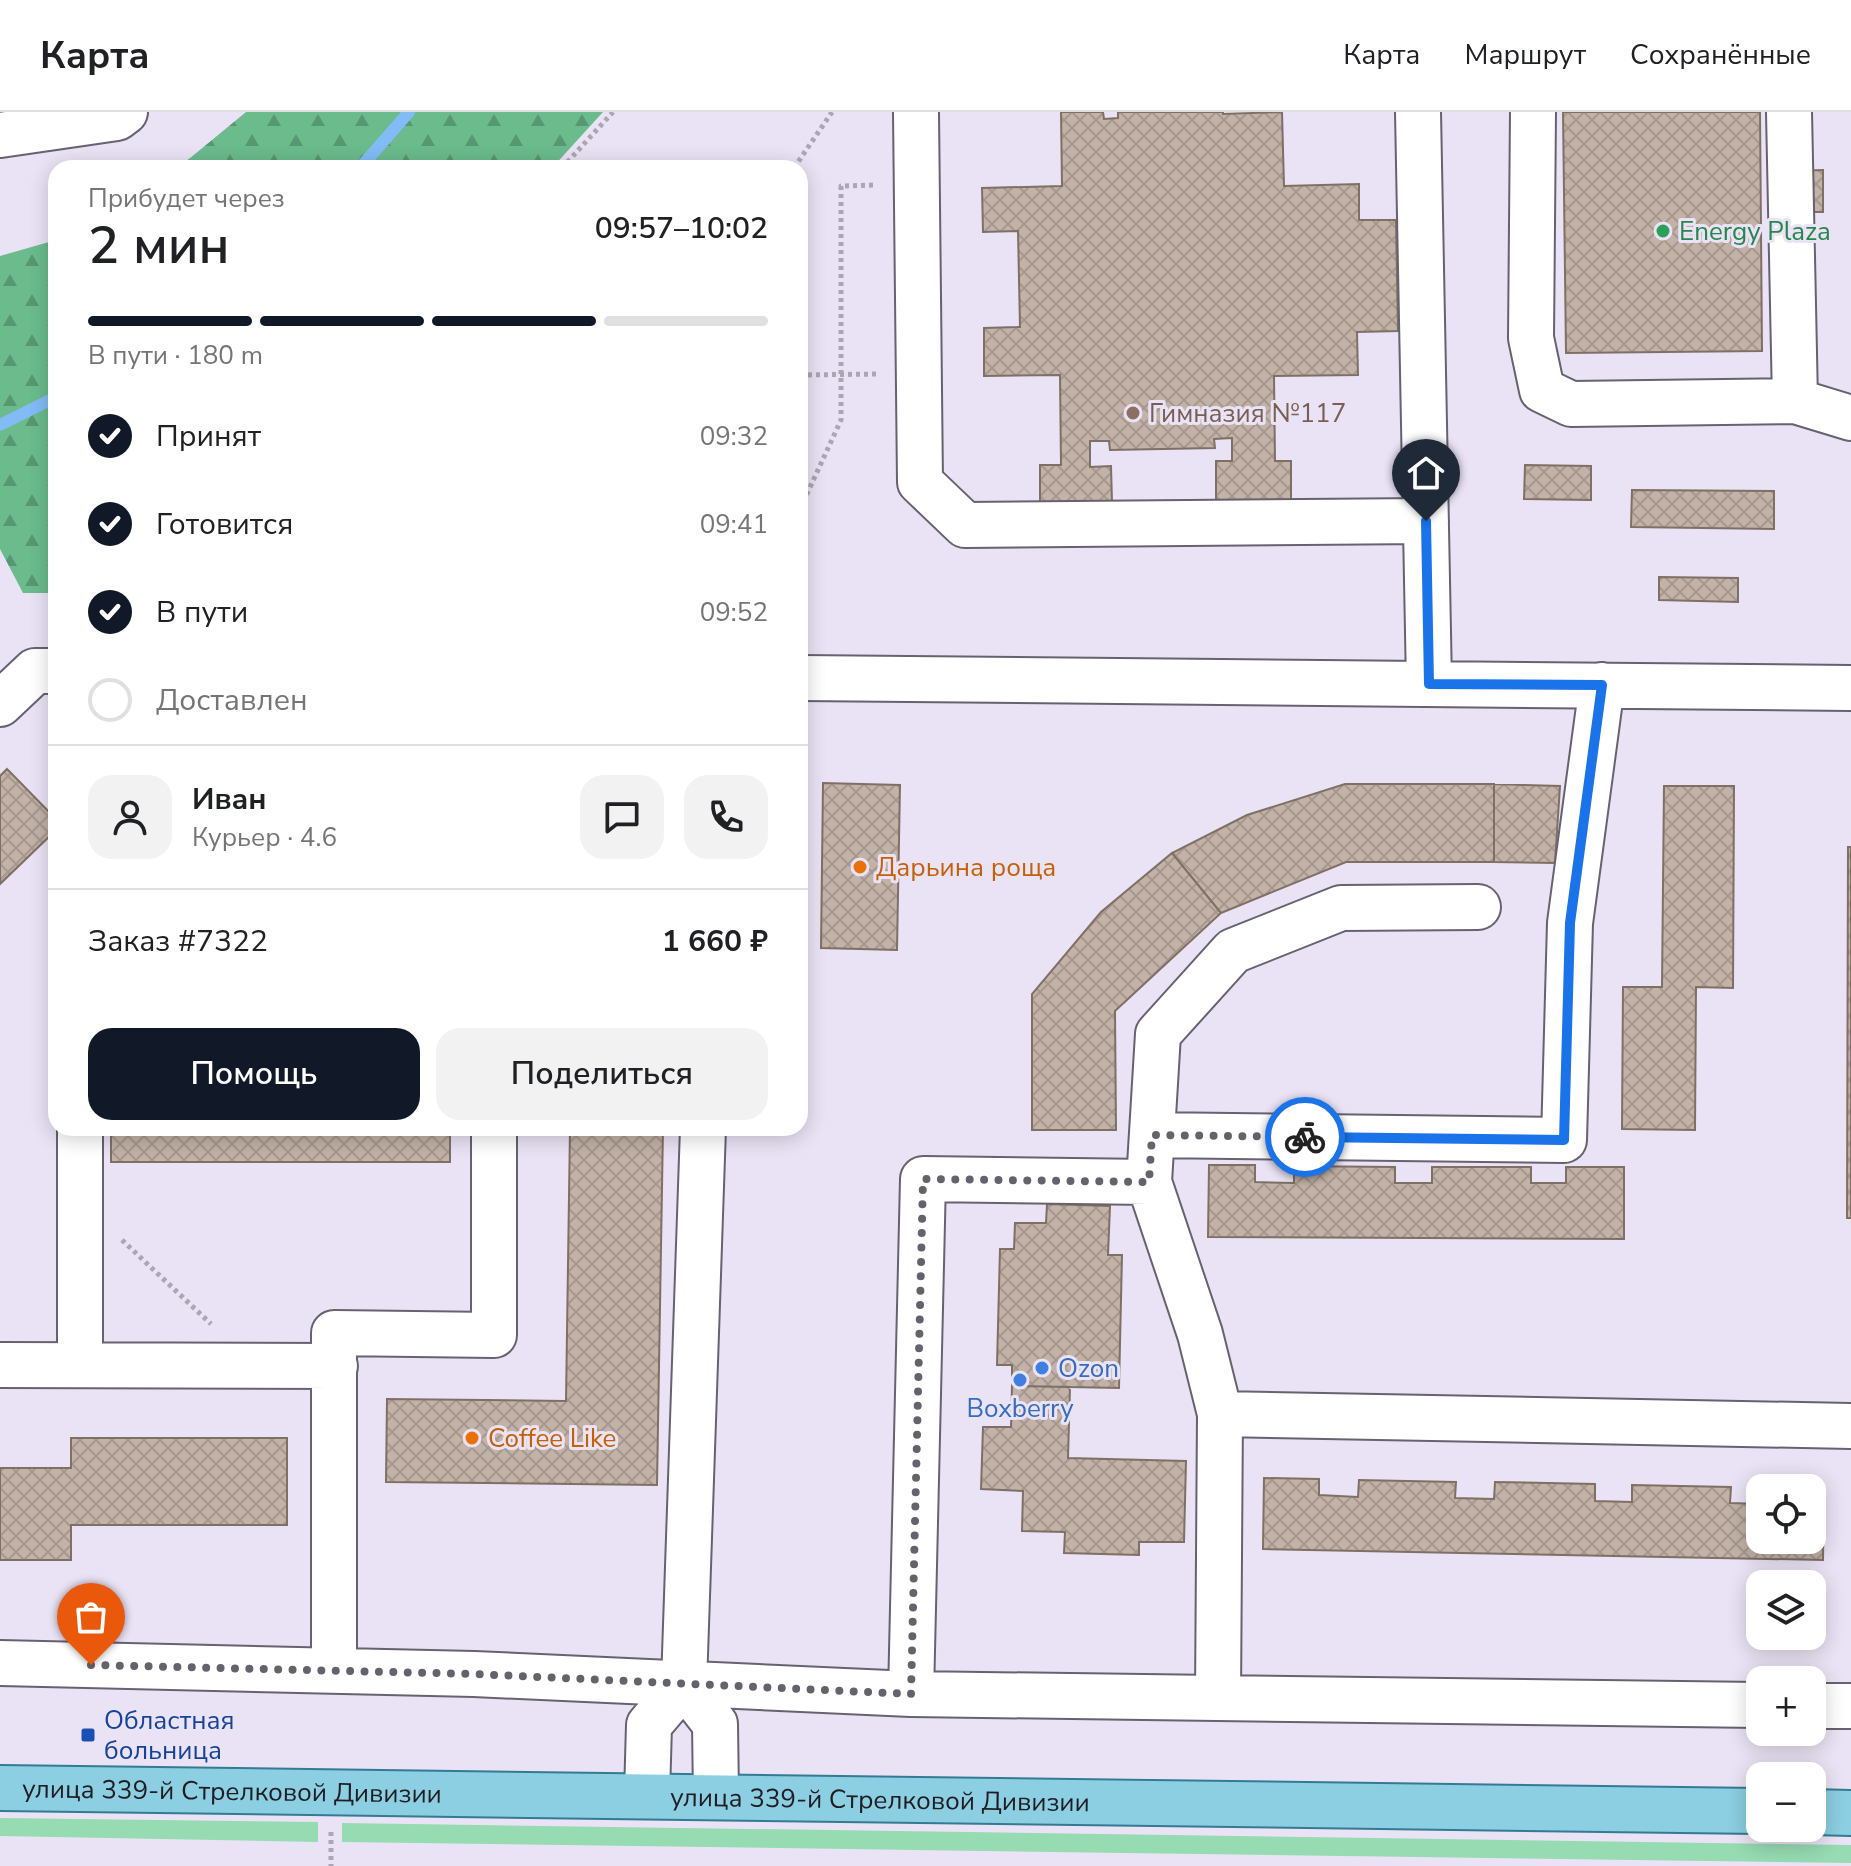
<!DOCTYPE html>
<html lang="ru">
<meta charset="utf-8">
<style>
body{margin:0;font-family:"Nunito Sans",sans-serif;background:#f2f2f2;color:#202124;height:100vh;display:flex;flex-direction:column;font-size:30px;white-space:nowrap}
*{box-sizing:border-box;margin:0}
p{font-size:26px;color:#757577}
.icon{flex:none;width:44px;height:44px;fill:none;stroke:currentColor;stroke-width:2;stroke-linecap:round;stroke-linejoin:round}
.map{position:relative;flex:1;overflow:hidden}
.side{position:absolute;left:48px;top:48px;width:760px;height:976px;display:flex;flex-direction:column;background:#fff;border-radius:24px;box-shadow:0 4px 20px #0003}
.side>*{flex:none}
.controls{position:absolute;left:1746px;top:1362px;display:grid;gap:16px}
.controls a{display:grid;place-items:center;width:80px;height:80px;border-radius:16px;background:#fff;box-shadow:0 4px 20px #0003;font-size:40px}
.pin{position:absolute;display:grid;place-items:center;width:68px;height:68px;color:#fff;margin:-82px -34px;border-radius:50% 50% 50% 0;rotate:-45deg;box-shadow:0 0 8px #0007}
.pin .icon{rotate:45deg}
.courier{position:absolute;display:grid;place-items:center;width:80px;height:80px;margin:-40px;border:6px solid #1a73e8;border-radius:50%;background:#fff;color:#222;box-shadow:0 2px 10px #0007}
.head em{font-style:normal;font-weight:600}
.head div{display:flex;flex-direction:column-reverse}
.head{display:flex;align-items:center;justify-content:space-between;height:136px;padding:0 40px}
h1{font-size:52px;font-weight:600;line-height:60px}
.bar{display:grid;grid-template-columns:repeat(4,1fr);gap:12px 8px;align-content:center;height:96px;padding:0 40px}
.bar i{height:10px;border-radius:6px;background:#e0e0e0}
.bar .current{background:#111827}
.bar p{grid-column:span 4}
.line{display:flex;align-items:center;gap:20px;padding:0 40px;border-top:2px solid #e0e0e0}
.line div{flex:1}
.round{display:grid;place-items:center;flex:none;width:84px;height:84px;border-radius:24px;background:#f2f2f2}
ol{padding:0 40px;list-style:none}
li{display:flex;align-items:center;gap:24px;height:88px}
li p{margin-inline-start:auto}
li .icon{padding:8px;border-radius:50%;background:#111827;color:#fff;stroke-width:4}
li:last-child{color:#757577}
li i{width:44px;height:44px;border:4px solid #e0e0e0;border-radius:50%}
.action{display:flex;gap:16px;margin-top:auto;padding:16px 40px}
.action a{flex:1;height:92px;border-radius:24px;background:#111827;color:#fff;font-size:32px;font-weight:600;line-height:92px;text-align:center}
.action a+a{background:#f2f2f2;color:#202124}
header{display:flex;align-items:center;gap:48px;box-sizing:border-box;height:112px;padding:0 40px;background:#fff;border-bottom:2px solid #e0e0e0}
header strong{font-size:38px}
nav{display:flex;gap:44px;margin-inline-start:auto;font-size:28px}
.map>svg:first-child{display:block}
</style>
<header>
<strong>Карта</strong>
<nav><a>Карта</a><a>Маршрут</a><a>Сохранённые</a></nav>
</header>
<div class="map">
<svg width="1851" height="1754" viewBox="0 0 1851 1754">
<defs>
<pattern id="forest-firs" width="22" height="20" patternUnits="userSpaceOnUse" patternTransform="scale(2)"><rect width="22" height="20" fill="#6bbb8d"/><path d="M5 1l3.5 6h-7zM16 11l3.5 6h-7z" fill="#579773"/></pattern>
<pattern id="building-cross-hatch" width="8" height="8" patternUnits="userSpaceOnUse" patternTransform="scale(2)"><rect width="8" height="8" fill="#c2b2a7"/><path d="M0 0l8 8M0 8l8-8" fill="none" stroke="#a6988f"/></pattern>
</defs>
<rect width="100%" height="100%" fill="#eae3f5"/>
<path fill="#96dbb2" d="M0 1706 318 1710V1730L0 1724Z
M342 1711 1851 1733V1751L342 1730Z"/>
<path fill="url(#forest-firs)" d="M246 0H603L552 56H178Z
M56 128V481H23L0 437V144Z"/>
<g fill="none" stroke-linecap="round" stroke-linejoin="round">
<path stroke="#83bbf7" stroke-width="12" d="M360 56 409 0
M0 313 56 285"/>
</g>
<path fill="url(#building-cross-hatch)" stroke="#7f7066" stroke-width="2" d="M1061 0H1103L1104 7 1118 6V0H1223V2L1282 0 1284 74 1359 72V108H1396L1398 219 1357 220 1358 263 1274 264 1275 349H1291V389L1216 391V349H1232V326L1214 327 1215 336 1110 338 1109 329H1090V355L1111 354 1112 390 1040 391V353H1061L1060 263 984 264V216L1020 215 1018 119 983 120 982 76 1062 74Z
M1563 0H1760L1762 239 1566 241Z
M1823 58V100H1784V59Z
M1525 353 1591 354V388L1524 387Z
M1632 378 1774 379V417L1631 415Z
M1659 465 1738 466V490L1659 488Z
M7 657 56 707V718L0 772V664Z
M823 671 900 673 897 838 821 836Z
M1345 672H1494V750H1346L1221 801 1172 741 1247 703Z
M1494 672 1560 674 1555 751 1494 750Z
M1664 674H1734L1733 876 1696 875 1695 1018 1622 1017 1623 875H1662Z
M1848 735H1851V1106H1847Z
M1172 741 1221 801 1115 899 1116 1018H1032V882L1101 800Z
M111 1016H450V1050H111Z
M570 1016H663L657 1373 386 1370 387 1287 566 1289Z
M1209 1053H1255V1070L1294 1071V1054L1395 1055V1071H1432V1055H1531V1071H1566V1055H1624V1127L1208 1125Z
M1047 1092 1110 1094 1108 1143H1122L1119 1276 1012 1274V1253H997L1000 1137H1014L1015 1111H1046Z
M1012 1274 1070 1275 1068 1346 1186 1349 1184 1430H1139V1443L1064 1441 1065 1420 1022 1419 1023 1379 981 1377 983 1315H1011Z
M71 1326H287V1413H71V1448H0V1356H71Z
M1264 1366 1319 1367V1383L1358 1385 1359 1368 1456 1370 1455 1386 1494 1387 1495 1370 1595 1372V1389L1632 1390V1373L1731 1375 1730 1391 1760 1392V1428H1812V1376L1824 1377 1823 1448 1263 1437Z"/>
<g fill="none" stroke-linecap="round" stroke-linejoin="round">
<g stroke="#676170" stroke-width="48">
<path id="minor" d="M916 0 920 370 965 413 1426 409
M1418 0 1429 572
M1533 0 1531 226 1542 278 1571 292 1795 289 1851 306
M1789 0 1795 289
M0 23 117 6 125 0
M800 566 1851 576
M0 592 35 559H56
M80 1016V1253
M1152 1023 1564 1028 1570 811 1602 573
M0 1253 335 1254
M1220 1302 1200 1222 1149 1070 1158 922 1233 839 1341 796 1478 795
M0 1551 474 1562 911 1582 1760 1593
M334 1559V1221L494 1223V1016
M684 1572 715 1612 716 1684
M911 1582 923 1067 1149 1070
M1218 1586 1220 1302 1851 1314
M1812 1594H1851
M647 1683 649 1613 684 1572 703 1016"/>
</g>
<g stroke="#347a92" stroke-width="48">
<g id="major">
<path id="s1" d="M0 1676 1760 1699"/>
<path d="M1812 1700 1851 1701"/>
</g>
</g>
<path stroke="#aca6b4" stroke-width="5" stroke-dasharray="4 4" stroke-linecap="butt" d="M562 56 613 0
M794 56 832 0
M800 263 879 262
M800 397 841 308V74L876 73
M122 1128 211 1212
M331 1720V1754"/>
<use href="#minor" stroke="#fff" stroke-width="44"/>
<use href="#major" stroke="#8ccee2" stroke-width="44"/>
</g>
<g fill="none" stroke-linecap="round" stroke-linejoin="round">
<path stroke="#66626c" stroke-width="8" stroke-dasharray="0 14.4" d="M91 1553 474 1562 911 1582 923 1067 1149 1070 1152 1023 1305 1025"/>
<path stroke="#1a73e8" stroke-width="10" d="M1305 1025 1564 1028 1570 811 1602 573 1429 572 1426 409"/>
</g>
<circle fill="#2e9e5b" stroke="#eae3f5" stroke-width="3" cx="1663" cy="119" r="8"/>
<circle fill="#8d6e63" stroke="#eae3f5" stroke-width="3" cx="1133" cy="301" r="8"/>
<g fill="#e8710a" stroke="#eae3f5" stroke-width="3">
<circle cx="860" cy="755" r="8"/>
<circle cx="472" cy="1326" r="8"/>
</g>
<g fill="#3f7fe0" stroke="#eae3f5" stroke-width="3">
<circle cx="1042" cy="1256" r="8"/>
<circle cx="1020" cy="1268" r="8"/>
</g>
<rect fill="#1a4fb4" stroke="#eae3f5" stroke-width="3" x="80" y="1615" width="16" height="16" rx="4"/>
<g text-anchor="middle" stroke-width="6" stroke-linejoin="round" paint-order="stroke">
<g font-size="26" fill="#27864d" stroke="#eae3f5" text-anchor="start">
<text x="1679" y="128">Energy Plaza</text>
</g>
<g font-size="26" fill="#785e54" stroke="#eae3f5" text-anchor="start">
<text x="1149" y="310">Гимназия №117</text>
</g>
<g font-size="26" fill="#c56008" stroke="#eae3f5" text-anchor="start">
<text x="876" y="764">Дарьина роща</text>
<text x="488" y="1335">Coffee Like</text>
</g>
<g font-size="26" fill="#366cbe" stroke="#eae3f5" text-anchor="start">
<text x="1058" y="1265">Ozon</text>
<text x="1020" y="1305" text-anchor="middle">Boxberry</text>
</g>
<g font-size="26" fill="#164399" stroke="#eae3f5" text-anchor="start">
<text x="104" y="1617">Областная<tspan x="104" dy="30">больница</tspan></text>
</g>
<g font-size="26" fill="#1f1c22" stroke="#eae3f5">
<text dy="9" stroke="none"><textPath href="#s1" startOffset="232">улица 339-й Стрелковой Дивизии</textPath></text>
<text dy="9" stroke="none"><textPath href="#s1" startOffset="880">улица 339-й Стрелковой Дивизии</textPath></text>
</g>
</g>
</svg>
<div class="controls">
<a><svg class="icon" aria-label="locate" viewBox="0 0 24 24"><circle cx="12" cy="12" r="6"/><path d="M12 2v4M12 18v4M2 12h4M18 12h4"/></svg></a>
<a><svg class="icon" aria-label="layers" viewBox="0 0 24 24"><path d="M12 4l9 5-9 5-9-5zM3 14l9 5 9-5"/></svg></a>
<a>+</a>
<a>−</a>
</div>
<div class="pin" style="left:91px;top:1553px;background:#ea580c"><svg class="icon" aria-label="bag" viewBox="0 0 24 24"><path d="M5 8h14l-1 12H6zM9 8a3 3 0 0 1 6 0"/></svg></div>
<div class="pin" style="left:1426px;top:409px;background:#1f2937"><svg class="icon" aria-label="home" viewBox="0 0 24 24"><path d="M3 11l9-7 9 7M6 9v11h12V9"/></svg></div>
<div class="courier" style="left:1305px;top:1025px"><svg class="icon" aria-label="bike" viewBox="0 0 24 24"><circle cx="6" cy="16" r="4"/><circle cx="18" cy="16" r="4"/><path d="M6 16l4-8h5l3 8M10 8l3 8H6M13 5h3"/></svg></div>
<section class="side">
<div class="head"><div><h1>2 мин</h1><p>Прибудет через</p></div><em>09:57–10:02</em></div>
<div class="bar"><i class="current"></i><i class="current"></i><i class="current"></i><i></i><p>В пути · 180 m</p></div>
<ol>
<li><svg class="icon" aria-label="check" viewBox="0 0 24 24"><path d="M5 12l5 5 9-10"/></svg>Принят<p>09:32</p></li>
<li><svg class="icon" aria-label="check" viewBox="0 0 24 24"><path d="M5 12l5 5 9-10"/></svg>Готовится<p>09:41</p></li>
<li><svg class="icon" aria-label="check" viewBox="0 0 24 24"><path d="M5 12l5 5 9-10"/></svg>В пути<p>09:52</p></li>
<li><i></i>Доставлен</li>
</ol>
<div class="line" style="height:144px"><a class="round"><svg class="icon" aria-label="person" viewBox="0 0 24 24"><circle cx="12" cy="8" r="4"/><path d="M4 21q1-7 8-7t8 7"/></svg></a><div><b>Иван</b><p>Курьер · 4.6</p></div><a class="round"><svg class="icon" aria-label="chat" viewBox="0 0 24 24"><path d="M4 5h16v11H9l-5 4z"/></svg></a><a class="round"><svg class="icon" aria-label="phone" viewBox="0 0 24 24"><path d="M5 4h4l2 5-3 2q2 4 5 5l2-3 5 2v4C11 20 4 13 5 4z"/></svg></a></div>
<div class="line" style="height:104px"><div>Заказ #7322</div><b>1 660 ₽</b></div>
<div class="action"><a>Помощь</a><a>Поделиться</a></div>
</section>
</div>
